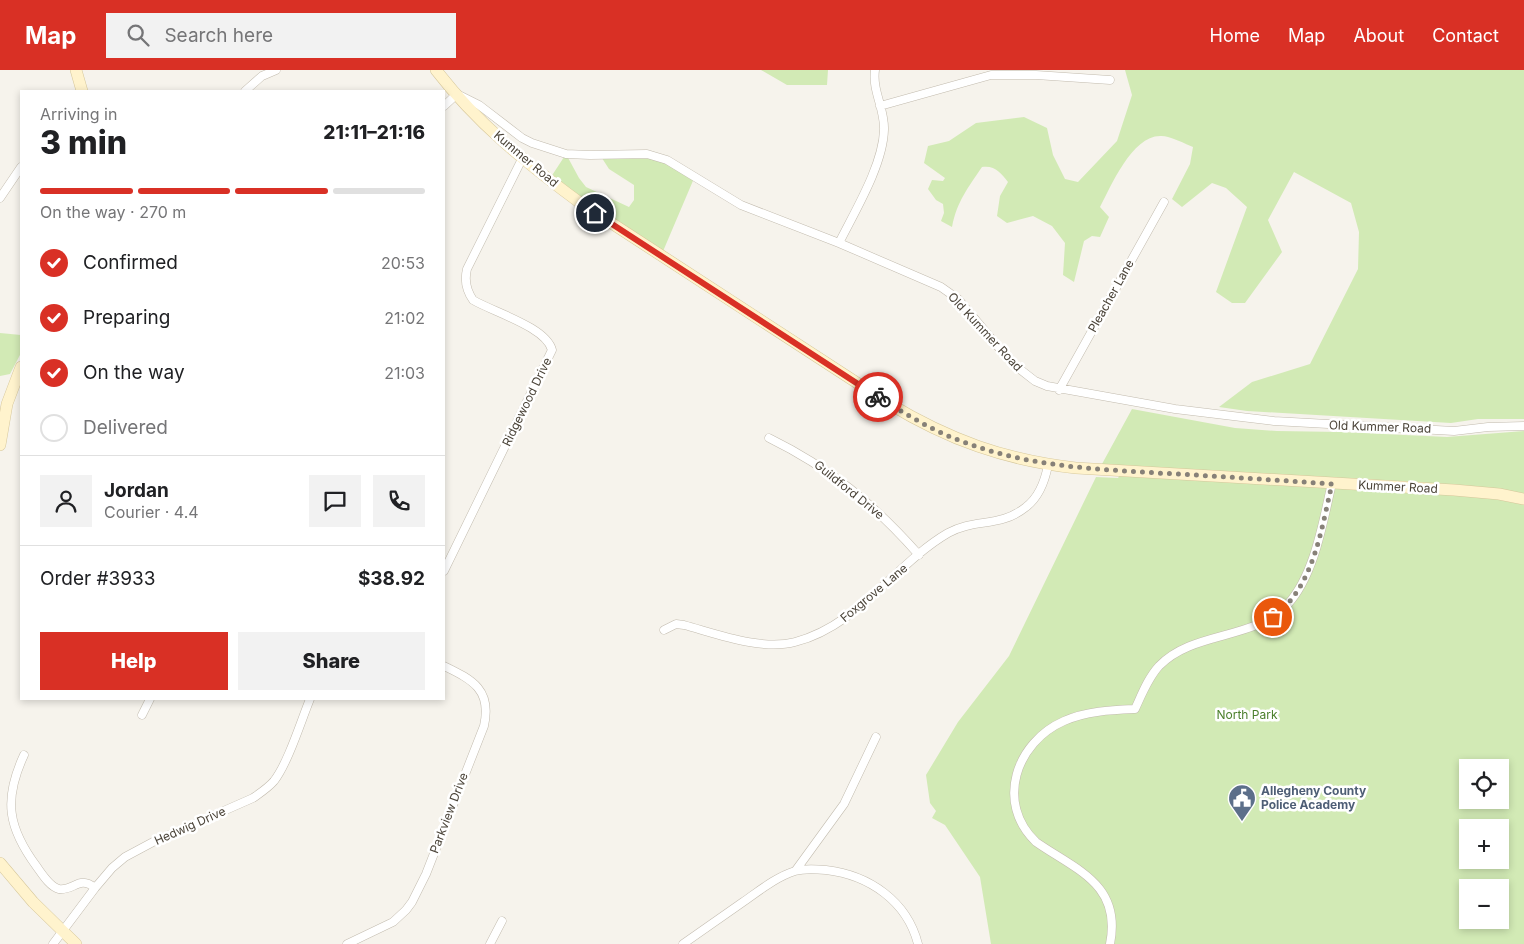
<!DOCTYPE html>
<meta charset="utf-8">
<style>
body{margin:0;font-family:Inter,sans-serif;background:#f2f2f2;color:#202124;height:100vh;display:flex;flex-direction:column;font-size:19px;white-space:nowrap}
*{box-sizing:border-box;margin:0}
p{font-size:16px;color:#757577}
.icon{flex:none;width:28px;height:28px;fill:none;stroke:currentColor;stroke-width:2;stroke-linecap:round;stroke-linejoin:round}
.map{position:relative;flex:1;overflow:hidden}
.panel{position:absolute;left:20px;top:20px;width:425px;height:610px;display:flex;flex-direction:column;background:#fff;border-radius:0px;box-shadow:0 2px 8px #0003}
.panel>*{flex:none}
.buttons{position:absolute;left:1459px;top:689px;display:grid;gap:10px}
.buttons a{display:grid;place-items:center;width:50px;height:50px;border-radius:0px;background:#fff;box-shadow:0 2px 8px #0003;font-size:25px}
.pin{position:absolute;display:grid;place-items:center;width:42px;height:42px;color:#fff;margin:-21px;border:2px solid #fff;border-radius:50%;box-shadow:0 1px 5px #0007}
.courier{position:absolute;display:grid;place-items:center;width:50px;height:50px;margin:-25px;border:4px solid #d93025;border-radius:50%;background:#fff;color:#222;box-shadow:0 1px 6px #0007}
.headline em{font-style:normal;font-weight:800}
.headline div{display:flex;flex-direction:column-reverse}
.headline{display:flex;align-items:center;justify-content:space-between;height:85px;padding:0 20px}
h1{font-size:32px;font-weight:800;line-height:38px}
.bar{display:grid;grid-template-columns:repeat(4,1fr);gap:8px 5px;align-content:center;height:60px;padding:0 20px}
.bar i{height:6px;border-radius:4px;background:#e0e0e0}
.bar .on{background:#d93025}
.bar p{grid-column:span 4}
.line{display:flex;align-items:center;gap:12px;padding:0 20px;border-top:1px solid #e0e0e0}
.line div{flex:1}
.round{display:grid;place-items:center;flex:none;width:52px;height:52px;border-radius:0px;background:#f2f2f2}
ol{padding:0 20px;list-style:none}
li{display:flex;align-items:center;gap:15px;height:55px}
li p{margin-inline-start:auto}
li .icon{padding:5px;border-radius:50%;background:#d93025;color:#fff;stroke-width:4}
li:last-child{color:#757577}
li i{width:28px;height:28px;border:2px solid #e0e0e0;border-radius:50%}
.primary-button{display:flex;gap:10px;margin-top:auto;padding:10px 20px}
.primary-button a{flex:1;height:58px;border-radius:0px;background:#d93025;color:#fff;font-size:20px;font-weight:800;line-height:58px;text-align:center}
.primary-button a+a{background:#f2f2f2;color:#202124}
header{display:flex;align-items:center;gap:30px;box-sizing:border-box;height:70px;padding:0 25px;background:#d93025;color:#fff}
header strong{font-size:24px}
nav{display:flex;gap:28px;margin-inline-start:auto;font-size:18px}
.search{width:350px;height:45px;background:#f2f2f2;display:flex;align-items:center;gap:12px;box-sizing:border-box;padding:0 18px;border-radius:0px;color:#757577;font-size:19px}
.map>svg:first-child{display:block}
</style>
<header>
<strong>Map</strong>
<div class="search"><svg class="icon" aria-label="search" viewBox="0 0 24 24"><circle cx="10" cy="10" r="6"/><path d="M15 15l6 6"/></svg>Search here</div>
<nav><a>Home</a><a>Map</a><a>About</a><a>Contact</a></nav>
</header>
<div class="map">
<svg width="1524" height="874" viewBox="0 0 1524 874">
<rect width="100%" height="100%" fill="#f6f3ec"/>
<path fill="#d2eab5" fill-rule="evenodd" d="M761 0H828L827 15H787Z
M1125 0H1524V349H1478L1451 353 1247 341 1219 337 1252 312 1310 294 1358 199 1359 162 1351 133 1294 102 1268 150 1282 182 1245 233H1232L1216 222 1247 137 1226 118 1212 113 1182 137 1172 129 1190 94 1193 77C1186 74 1168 65 1160 66 1132 66 1111 116 1100 137L1109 147 1100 167 1092 166 1084 171 1074 212 1063 205 1065 173 1052 156 1033 146 1007 153 997 146 1000 126 1008 112C1001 103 995 95 982 97 968 118 957 131 952 157L941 151 944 143 943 134 936 130 928 119 932 110 943 111 945 108 924 93 928 76 949 71 976 53 1024 47 1047 58 1053 85 1065 109 1078 112 1117 71 1132 25Z
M566 84 579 108 586 117 629 137 634 130V115L609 99 600 85 647 84 695 106 661 186 549 110Z
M0 263 21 265V283L10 304 0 306Z
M1132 339 1235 358 1277 361 1341 362 1447 367 1524 361V874H991L980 807 945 755 932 748 936 741 930 733 926 705 958 652 1009 586 1096 407 1118 408 1125 396 1102 394ZM1468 698H1500V730H1468ZM1468 758H1500V790H1468ZM1468 818H1500V850H1468Z"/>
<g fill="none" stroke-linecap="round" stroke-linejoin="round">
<g stroke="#c2bbae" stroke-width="9">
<path id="street" d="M245 21 262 6 276 0
M444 36 457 24 479 35 522 68 532 73 566 84 590 85 647 84 667 90 741 135 839 173 941 217 958 229 1005 285 1017 297 1035 311 1047 316 1175 339 1274 351 1454 361 1488 357 1524 356
M880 36 991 5H1036L1110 10
M0 128 21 97
M839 173C855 141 883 95 884 60 885 39 872 21 875 0
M1059 320 1164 132
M769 368C830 398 874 434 919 485
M444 501 552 280C546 257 493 242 473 230 466 220 464 211 467 199L522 89
M664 560 676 554 684 555C717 564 762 581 795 572 858 556 895 494 948 463 975 448 1000 458 1026 437 1039 427 1045 411 1048 395
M142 645 150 629
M24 685C3 730 8 758 37 797 42 804 50 817 59 819 74 821 79 805 95 818
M796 800 844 734 876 667
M53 874 95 818 112 798 125 787 153 772 253 728C260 723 268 718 274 711 288 693 301 651 310 629
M347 874 393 852 406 840 412 832 426 804 484 656C492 620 473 610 444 596
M490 874 502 851
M683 874C703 860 723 846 743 832 759 821 776 807 795 801 805 798 816 799 826 800 869 805 907 831 918 874
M1110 874C1122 814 1076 800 1036 772 995 733 1016 672 1064 651 1086 641 1112 640 1135 639 1142 624 1148 608 1159 596 1194 560 1254 571 1288 534 1315 504 1323 451 1332 413"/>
</g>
<g stroke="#d6c79b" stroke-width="12">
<path id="secondary" d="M76 0 82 21
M436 0C476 52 526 93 579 132L888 333C949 370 1005 390 1076 398L1454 420 1499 424 1524 429
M0 375 7 334 21 297
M0 793 33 832 76 874"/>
</g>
<use href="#street" stroke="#fff" stroke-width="8"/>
<use href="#secondary" stroke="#fff3cd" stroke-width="11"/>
</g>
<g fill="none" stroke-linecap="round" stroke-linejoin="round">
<path stroke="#878178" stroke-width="5" stroke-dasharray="0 9" d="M878 327C904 343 931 360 961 371 1025 396 1091 399 1158 403 1216 406 1274 410 1332 414 1321 460 1314 517 1273 547"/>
<path stroke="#d93025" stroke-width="6" d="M595 143 878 327"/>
</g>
<defs>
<g id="civic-pin" transform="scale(1.4375)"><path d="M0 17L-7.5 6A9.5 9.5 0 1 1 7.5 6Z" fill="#5c6f8a" stroke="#fff"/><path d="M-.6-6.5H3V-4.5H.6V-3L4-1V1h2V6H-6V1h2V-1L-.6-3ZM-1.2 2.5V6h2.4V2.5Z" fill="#fff"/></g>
</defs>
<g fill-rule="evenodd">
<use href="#civic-pin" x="1242" y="728"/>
</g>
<g text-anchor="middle" stroke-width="5" stroke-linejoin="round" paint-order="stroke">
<g font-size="12" fill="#4b4439" stroke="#fff">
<text transform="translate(526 89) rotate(40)" y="4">Kummer Road</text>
<text transform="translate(1111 226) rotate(-61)" y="4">Pleacher Lane</text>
<text transform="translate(985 262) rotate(47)" y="4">Old Kummer Road</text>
<text transform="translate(527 332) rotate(-64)" y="4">Ridgewood Drive</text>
<text transform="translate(1380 357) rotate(2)" y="4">Old Kummer Road</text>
<text transform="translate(1398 417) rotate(3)" y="4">Kummer Road</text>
<text transform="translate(849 420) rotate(39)" y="4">Guildford Drive</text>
<text transform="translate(874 523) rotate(-40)" y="4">Foxgrove Lane</text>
<text transform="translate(449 743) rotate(-69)" y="4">Parkview Drive</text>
<text transform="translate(190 756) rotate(-24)" y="4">Hedwig Drive</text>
</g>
<g font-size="12" fill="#4a7f2a" stroke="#fff">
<text x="1247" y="649">North Park</text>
</g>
<g font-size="12" font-weight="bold" fill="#4e5e75" stroke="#fff" text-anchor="start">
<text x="1261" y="725">Allegheny County<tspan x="1261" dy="14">Police Academy</tspan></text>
</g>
</g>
</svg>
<div class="buttons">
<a><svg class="icon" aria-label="locate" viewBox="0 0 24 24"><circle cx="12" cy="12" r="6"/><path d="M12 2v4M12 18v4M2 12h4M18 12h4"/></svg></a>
<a>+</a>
<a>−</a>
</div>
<div class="pin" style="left:1273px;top:547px;background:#ea580c"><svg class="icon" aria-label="bag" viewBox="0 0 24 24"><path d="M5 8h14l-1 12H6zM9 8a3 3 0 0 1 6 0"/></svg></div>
<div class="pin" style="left:595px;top:143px;background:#1f2937"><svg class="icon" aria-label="home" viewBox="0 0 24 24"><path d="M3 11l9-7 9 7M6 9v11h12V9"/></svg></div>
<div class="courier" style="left:878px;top:327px"><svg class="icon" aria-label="bike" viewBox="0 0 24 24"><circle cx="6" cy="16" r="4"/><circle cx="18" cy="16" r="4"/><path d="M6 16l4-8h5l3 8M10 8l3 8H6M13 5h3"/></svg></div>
<section class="panel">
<div class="headline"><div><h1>3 min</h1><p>Arriving in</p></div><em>21:11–21:16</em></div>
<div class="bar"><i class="on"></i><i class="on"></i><i class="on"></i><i></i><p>On the way · 270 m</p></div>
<ol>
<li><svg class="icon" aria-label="check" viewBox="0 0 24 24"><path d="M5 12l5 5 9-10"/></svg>Confirmed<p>20:53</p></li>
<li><svg class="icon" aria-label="check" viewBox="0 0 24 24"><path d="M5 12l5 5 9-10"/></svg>Preparing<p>21:02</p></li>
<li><svg class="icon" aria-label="check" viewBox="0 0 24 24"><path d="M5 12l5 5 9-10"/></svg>On the way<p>21:03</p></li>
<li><i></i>Delivered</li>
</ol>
<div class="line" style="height:90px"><a class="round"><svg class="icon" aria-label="person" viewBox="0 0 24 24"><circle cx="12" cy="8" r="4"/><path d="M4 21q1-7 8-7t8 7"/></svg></a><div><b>Jordan</b><p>Courier · 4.4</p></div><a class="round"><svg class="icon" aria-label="chat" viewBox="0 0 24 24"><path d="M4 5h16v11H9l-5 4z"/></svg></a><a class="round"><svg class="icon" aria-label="phone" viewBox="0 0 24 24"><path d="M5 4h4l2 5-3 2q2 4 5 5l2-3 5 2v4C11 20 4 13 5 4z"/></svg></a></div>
<div class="line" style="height:65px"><div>Order #3933</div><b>$38.92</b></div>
<div class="primary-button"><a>Help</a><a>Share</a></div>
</section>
</div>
